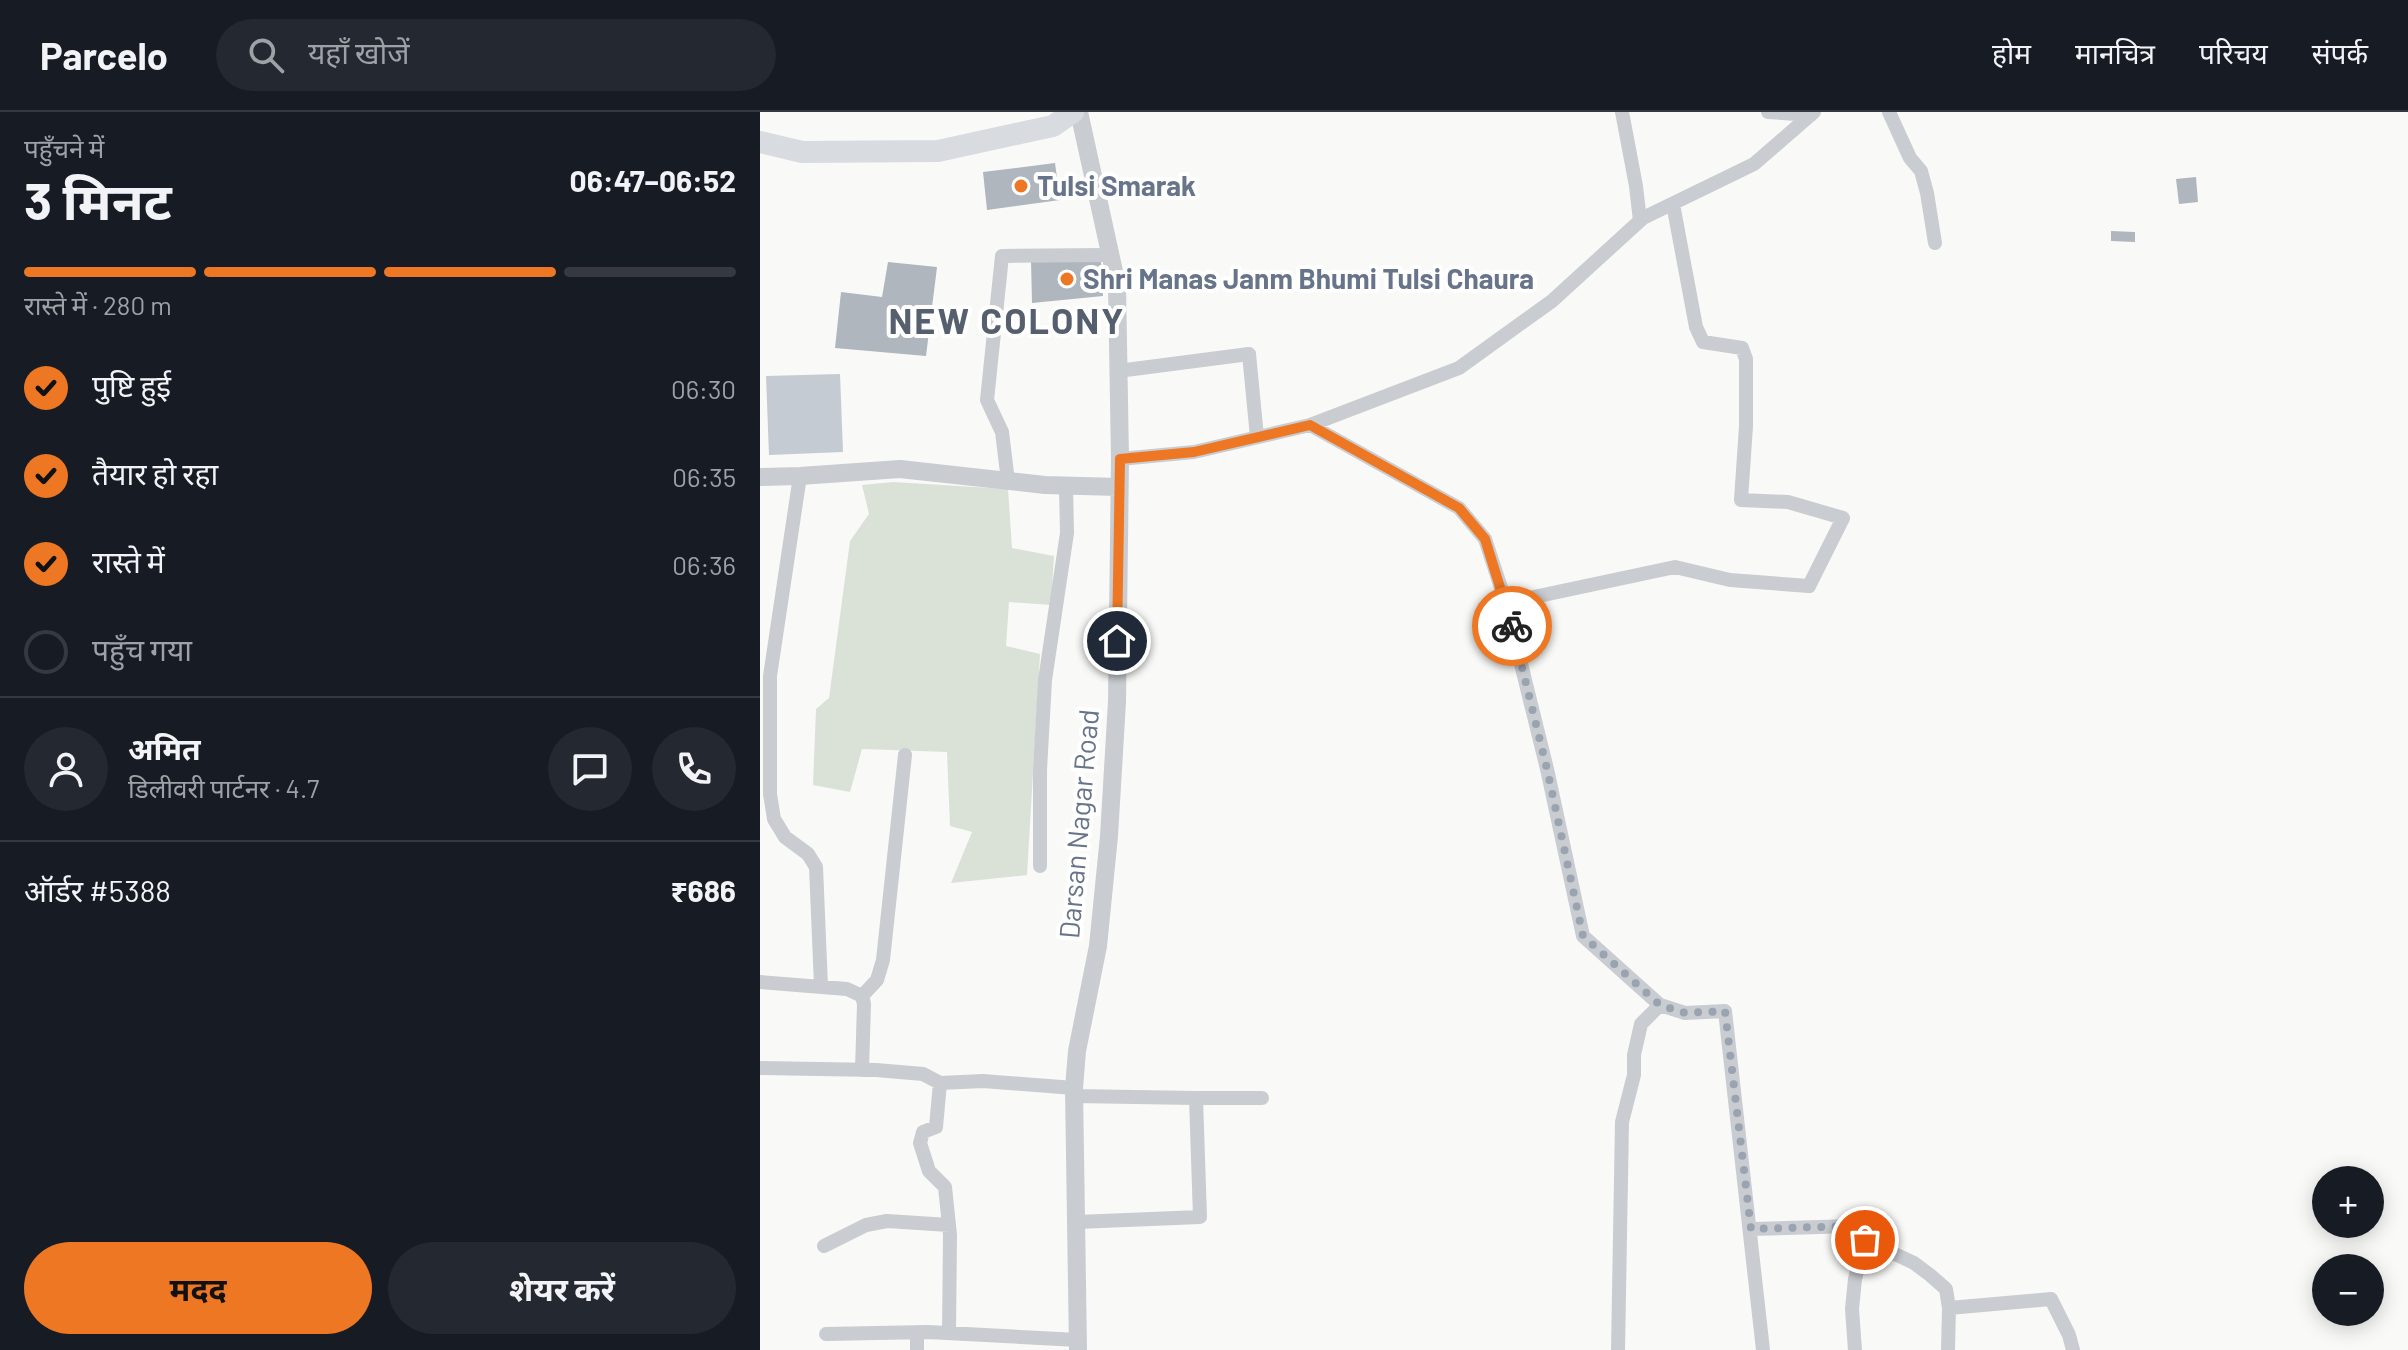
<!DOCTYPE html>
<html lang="hi">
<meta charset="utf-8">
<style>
body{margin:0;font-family:Barlow,"Noto Sans Devanagari",sans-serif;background:#242831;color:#f1f3f6;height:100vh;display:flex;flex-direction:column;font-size:30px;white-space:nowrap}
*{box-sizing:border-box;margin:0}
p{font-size:26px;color:#9ea1a6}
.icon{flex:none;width:44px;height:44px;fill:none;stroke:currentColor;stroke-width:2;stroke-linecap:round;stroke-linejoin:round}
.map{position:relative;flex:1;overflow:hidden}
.side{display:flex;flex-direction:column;background:#171b24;width:760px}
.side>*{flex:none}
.controls{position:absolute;left:1552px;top:1054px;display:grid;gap:16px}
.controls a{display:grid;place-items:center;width:72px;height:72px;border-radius:50%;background:#171b24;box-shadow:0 4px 20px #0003;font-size:40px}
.pin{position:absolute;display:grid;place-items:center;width:68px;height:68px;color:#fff;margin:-34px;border:4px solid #fff;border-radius:50%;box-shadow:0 2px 8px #0007}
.courier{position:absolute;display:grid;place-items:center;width:80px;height:80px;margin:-40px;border:6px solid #ed7723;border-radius:50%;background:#fff;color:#222;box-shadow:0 2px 10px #0007}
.overview em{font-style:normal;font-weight:700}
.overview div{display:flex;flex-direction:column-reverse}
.overview{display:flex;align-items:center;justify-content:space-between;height:136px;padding:0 24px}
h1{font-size:52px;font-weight:700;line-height:60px}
.bar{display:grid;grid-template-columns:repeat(4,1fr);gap:12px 8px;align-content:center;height:96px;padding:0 24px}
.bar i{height:10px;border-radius:6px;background:#363941}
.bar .current{background:#ed7723}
.bar p{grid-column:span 4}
.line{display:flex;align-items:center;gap:20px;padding:0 24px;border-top:2px solid #363941}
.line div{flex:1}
.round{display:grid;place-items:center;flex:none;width:84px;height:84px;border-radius:42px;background:#242831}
ol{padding:0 24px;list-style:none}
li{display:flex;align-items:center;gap:24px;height:88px}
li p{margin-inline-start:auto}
li .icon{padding:8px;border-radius:50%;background:#ed7723;color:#111;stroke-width:4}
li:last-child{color:#9ea1a6}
li i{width:44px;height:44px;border:4px solid #363941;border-radius:50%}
.action{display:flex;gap:16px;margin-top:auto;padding:16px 24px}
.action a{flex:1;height:92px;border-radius:48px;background:#ed7723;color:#111;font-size:32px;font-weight:700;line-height:92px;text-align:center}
.action a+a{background:#242831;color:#f1f3f6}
header{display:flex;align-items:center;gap:48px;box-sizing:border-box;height:112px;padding:0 40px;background:#171b24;border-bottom:2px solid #363941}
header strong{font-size:38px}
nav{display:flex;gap:44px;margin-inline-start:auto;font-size:28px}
.search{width:560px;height:72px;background:#242831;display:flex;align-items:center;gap:20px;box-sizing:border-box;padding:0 28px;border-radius:44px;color:#9ea1a6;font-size:30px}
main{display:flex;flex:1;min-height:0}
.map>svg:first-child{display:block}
</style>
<header>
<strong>Parcelo</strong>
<div class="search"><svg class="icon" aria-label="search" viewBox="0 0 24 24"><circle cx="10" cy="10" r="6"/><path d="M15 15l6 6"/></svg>यहाँ खोजें</div>
<nav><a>होम</a><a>मानचित्र</a><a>परिचय</a><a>संपर्क</a></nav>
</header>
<main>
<section class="side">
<div class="overview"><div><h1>3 मिनट</h1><p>पहुँचने में</p></div><em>06:47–06:52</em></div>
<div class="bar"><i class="current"></i><i class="current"></i><i class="current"></i><i></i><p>रास्ते में · 280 m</p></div>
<ol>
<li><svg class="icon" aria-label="check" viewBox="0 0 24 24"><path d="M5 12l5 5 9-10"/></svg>पुष्टि हुई<p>06:30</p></li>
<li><svg class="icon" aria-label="check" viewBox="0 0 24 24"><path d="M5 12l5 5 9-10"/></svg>तैयार हो रहा<p>06:35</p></li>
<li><svg class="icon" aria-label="check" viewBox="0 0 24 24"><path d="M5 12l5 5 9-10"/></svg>रास्ते में<p>06:36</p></li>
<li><i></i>पहुँच गया</li>
</ol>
<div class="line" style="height:144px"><a class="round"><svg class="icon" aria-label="person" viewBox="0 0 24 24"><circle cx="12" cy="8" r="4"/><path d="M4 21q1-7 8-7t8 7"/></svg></a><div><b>अमित</b><p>डिलीवरी पार्टनर · 4.7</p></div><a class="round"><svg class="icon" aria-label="chat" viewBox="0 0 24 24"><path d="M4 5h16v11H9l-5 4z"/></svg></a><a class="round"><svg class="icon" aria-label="phone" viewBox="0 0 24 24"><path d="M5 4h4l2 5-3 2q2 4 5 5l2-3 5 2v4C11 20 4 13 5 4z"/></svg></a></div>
<div class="line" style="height:104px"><div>ऑर्डर #5388</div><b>₹686</b></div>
<div class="action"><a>मदद</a><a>शेयर करें</a></div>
</section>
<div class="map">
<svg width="1648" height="1238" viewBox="0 0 1648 1238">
<rect width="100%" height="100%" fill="#f9f9f7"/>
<path fill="#dae2d8" d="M133 370 248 377 252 436 294 444 291 493 249 490 246 534 280 542 267 763 191 771 212 720 190 714 187 640 102 637 90 680 53 673 56 597 69 586 90 429 109 402 102 373Z"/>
<path fill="#c4cbd2" d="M80 262 83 340 9 343 6 264Z"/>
<path fill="#b0b6be" d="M295 51 300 88 227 98 223 60Z
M1436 65 1438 90 1419 92 1416 67Z
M1351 119 1375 120V130L1351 129Z
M271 149 341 150 343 184 272 191Z
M128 150 177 155 166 244 75 236 81 180 122 185Z"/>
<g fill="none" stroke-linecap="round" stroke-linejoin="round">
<path stroke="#c9ccd0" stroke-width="14" d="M862 0 876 74 880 109
M1008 0 1051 3
M1129 0 1150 46 1161 59 1167 81 1175 131
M358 259 489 242 497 325
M550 313 699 396 725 427 746 491 787 657 823 824 900 893 925 901 965 899 1003 1238
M360 347 434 340 550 313 699 256 792 189 883 106 994 52 1054 0
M40 364 10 564V682L14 707 25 725 48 742 56 755 61 874
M248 369 242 320 227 288 242 144 350 143
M746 491 915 455 970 468 1049 474 1083 406 1028 390 981 388 986 314V247L982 236 943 230 936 215 913 92
M280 754V658L285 568 307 421 306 374
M0 870 87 877 102 884 104 892 102 958
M102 884 117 868 123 848 145 643
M0 956 116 958 163 962 180 971
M314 984 436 986 440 1105 317 1110
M436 986H502
M991 1117 1092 1114 1105 1128 1154 1151 1170 1163 1186 1177 1189 1196
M64 1134 106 1113 127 1109 189 1113
M157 1220V1238
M189 1221 190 1123 185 1075 169 1059 160 1031 163 1020 176 1015 180 971 223 969 314 976
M66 1222 168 1220 318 1228
M858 1238 862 1010 874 963V943L881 912 900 893
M1095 1238 1092 1197 1095 1167 1105 1128
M1188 1238 1189 1196 1291 1187 1309 1223 1313 1238"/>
<path stroke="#c9ccd0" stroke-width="18" d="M0 365 40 364 140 357 285 373 359 375
M318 1238 314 976 317 939 338 834 349 724 357 590 360 347 357 173 319 0"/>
<path stroke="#d8dbe0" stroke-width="22" d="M0 30 42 40 178 39 293 14 313 0"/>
</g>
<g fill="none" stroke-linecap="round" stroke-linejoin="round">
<path stroke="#9aa3b0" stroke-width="8" stroke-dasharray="0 14.4" d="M752 514 787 657 823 824 900 893 925 901 965 899 991 1117 1092 1114 1105 1128"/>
<path stroke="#ed7723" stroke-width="10" d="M357 529 360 347 434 340 550 313 699 396 725 427 752 514"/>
</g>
<g fill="#ed7723" stroke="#fff" stroke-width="3">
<circle cx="261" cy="74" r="8"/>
<circle cx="307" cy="167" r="8"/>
</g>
<g text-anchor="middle" stroke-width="8" stroke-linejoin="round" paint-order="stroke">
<g font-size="28" font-weight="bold" fill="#67748a" stroke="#fff" text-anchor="start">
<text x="277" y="84">Tulsi Smarak</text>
<text x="323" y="177">Shri Manas Janm Bhumi Tulsi Chaura</text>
</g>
<g font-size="28" fill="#67748a" stroke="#fff">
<text transform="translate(319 712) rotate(-85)" y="10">Darsan Nagar Road</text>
</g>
<g font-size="36" font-weight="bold" letter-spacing="2" fill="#555f6e" stroke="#fff">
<text x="247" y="222">NEW COLONY</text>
</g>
</g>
</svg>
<div class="controls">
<a>+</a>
<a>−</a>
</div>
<div class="pin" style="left:1105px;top:1128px;background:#ea580c"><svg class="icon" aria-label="bag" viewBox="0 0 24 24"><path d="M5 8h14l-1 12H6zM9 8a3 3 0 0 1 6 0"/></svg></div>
<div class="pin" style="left:357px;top:529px;background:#1f2937"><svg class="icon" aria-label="home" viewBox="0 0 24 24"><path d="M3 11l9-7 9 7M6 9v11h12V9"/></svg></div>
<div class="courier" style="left:752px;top:514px"><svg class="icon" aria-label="bike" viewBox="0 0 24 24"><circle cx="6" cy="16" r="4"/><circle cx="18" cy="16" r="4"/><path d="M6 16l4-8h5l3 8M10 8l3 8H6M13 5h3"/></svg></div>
</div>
</main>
